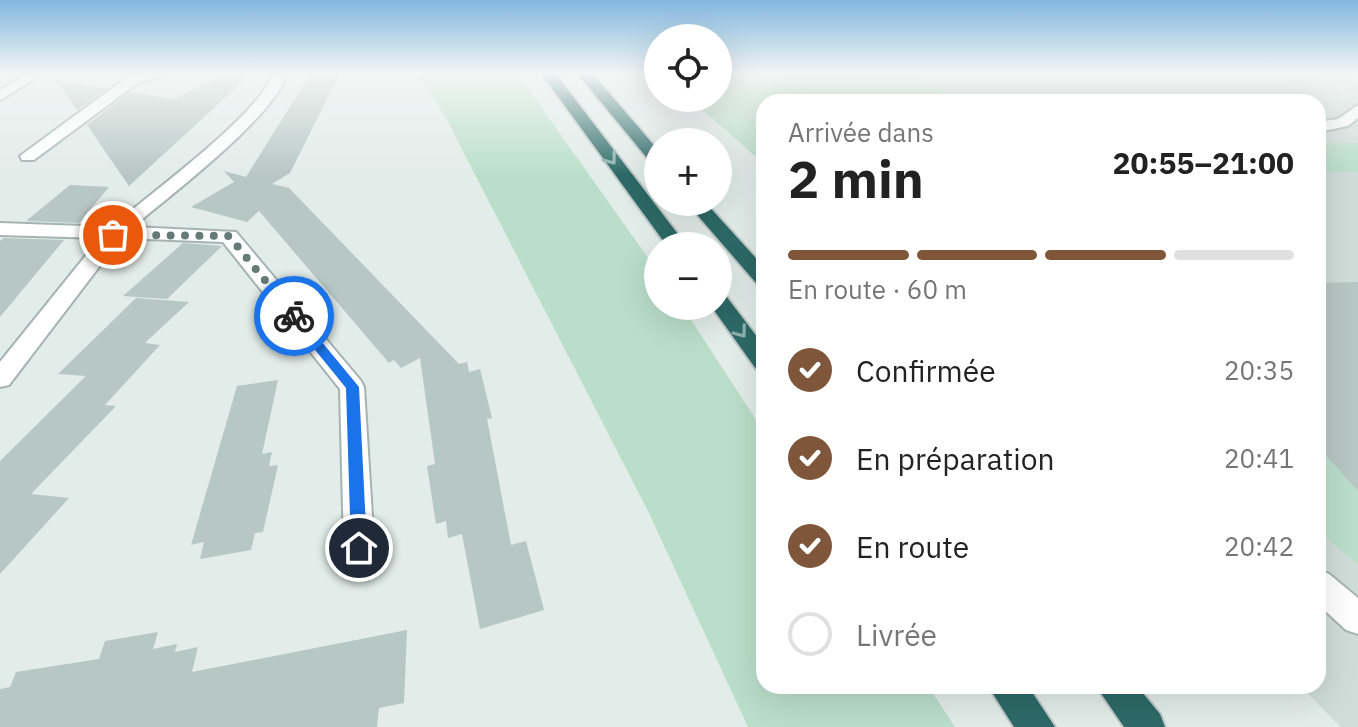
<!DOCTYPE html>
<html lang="fr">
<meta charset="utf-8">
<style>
body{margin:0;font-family:"IBM Plex Sans",sans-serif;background:#f2f2f2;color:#222;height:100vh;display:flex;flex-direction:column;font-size:30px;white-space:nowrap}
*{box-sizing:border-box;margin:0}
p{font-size:26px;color:#767676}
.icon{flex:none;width:44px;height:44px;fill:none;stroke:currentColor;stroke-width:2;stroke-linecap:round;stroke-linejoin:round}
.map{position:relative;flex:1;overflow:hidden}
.side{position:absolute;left:756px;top:94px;width:570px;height:600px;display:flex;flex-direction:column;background:#fff;border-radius:24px;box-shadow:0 8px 32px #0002}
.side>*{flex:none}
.tools{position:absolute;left:644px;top:24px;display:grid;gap:16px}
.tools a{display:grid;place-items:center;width:88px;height:88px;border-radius:50%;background:#fff;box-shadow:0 8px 32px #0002;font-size:40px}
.pin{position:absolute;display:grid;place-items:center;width:68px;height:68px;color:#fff;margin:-34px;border:4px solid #fff;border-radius:50%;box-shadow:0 2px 8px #0007}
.courier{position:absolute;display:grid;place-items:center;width:80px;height:80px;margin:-40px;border:6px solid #1a73e8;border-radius:50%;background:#fff;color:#222;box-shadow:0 2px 10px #0007}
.head em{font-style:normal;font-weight:800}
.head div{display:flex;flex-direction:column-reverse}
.head{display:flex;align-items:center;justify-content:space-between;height:136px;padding:0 32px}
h1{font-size:52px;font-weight:800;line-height:60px}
.bar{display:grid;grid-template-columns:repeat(4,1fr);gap:12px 8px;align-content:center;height:96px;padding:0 32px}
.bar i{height:10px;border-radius:6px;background:#e0e0e0}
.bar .selected{background:#80563a}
.bar p{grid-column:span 4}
ol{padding:0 32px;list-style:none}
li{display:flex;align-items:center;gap:24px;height:88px}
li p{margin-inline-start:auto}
li .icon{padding:8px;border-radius:50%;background:#80563a;color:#fff;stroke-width:4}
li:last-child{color:#767676}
li i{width:44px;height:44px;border:4px solid #e0e0e0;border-radius:50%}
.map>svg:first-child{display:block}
</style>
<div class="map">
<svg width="1358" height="727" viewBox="0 0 1358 727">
<rect width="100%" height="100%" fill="#e2ece9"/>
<path fill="#d0dcd8" d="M914 73H1358V727H1341L1300 686H1318V102H963Z"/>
<path fill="#badec9" d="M418 73H517L658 272V306H682L764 432V686H928L955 727H748L648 511 448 122Z
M718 73H914L963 102H764V164L689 98H718Z
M1318 143H1358V172L1318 171Z
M1318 447 1358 491V564L1318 532Z"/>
<path fill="#b7c7c3" d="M229 73H252L129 186 87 125 130 92 174 99Z
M311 73H340L290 173 272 184 289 188 459 364 467 362 469 372 480 369 492 418 487 419 511 545 526 541 544 610 480 629 462 534 448 538 446 521 436 524 427 466 435 464 420 358 401 368 394 360 389 363 259 211 247 222 191 207 234 182 224 171 246 177Z
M57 81 107 89 77 110Z
M70 185 109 187 79 223 26 221Z
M4 238 64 240 0 317V241Z
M183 243 222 246 167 299 123 296Z
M1358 282V491L1318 447V283Z
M136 298 189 302 145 343 160 345 105 405 116 406 31 494 69 498 0 574V461L86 376 58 374Z
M278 380 262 454 272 452 269 466 278 465 263 532 255 533 251 550 200 559 204 542 191 545 237 386Z
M407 630 404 703 379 708 377 727H0V689L10 687 16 672 99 659 105 641 158 632 153 649 177 644 175 652 198 647 192 672Z"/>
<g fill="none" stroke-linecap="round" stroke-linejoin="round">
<g stroke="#a5b4b1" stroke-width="4">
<path id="street" d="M28 73H45L0 100V90Z
M176 73 139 82 34 160H22L20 156 130 75Z
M273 73H287C277 115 169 196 133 227L236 232 361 381 364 387 374 548 370 557 359 561 348 557 344 548 340 389 223 242 121 238 9 385 0 387V362L100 238 0 235V223L111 227C146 197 263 112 273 73Z
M1358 105V118L1348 126 1318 132V122L1338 119Z
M1318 570 1329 574 1358 598V634L1346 630 1318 604Z"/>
</g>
<g stroke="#c1c9c8" stroke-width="4">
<path id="highway" d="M541 73H555L687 246H667Z
M577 73H592L658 150V165L652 164Z
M686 202H705L764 267V286L757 284Z
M718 294 726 296 764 346V371L756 369 711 306H718Z
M988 686H1028L1055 727H1014Z
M1096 686H1137L1160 714 1165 727H1124Z"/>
</g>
<use href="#street" fill="#fff" fill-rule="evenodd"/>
<use href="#highway" fill="#2d6a67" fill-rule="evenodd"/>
</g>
<defs><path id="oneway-chevron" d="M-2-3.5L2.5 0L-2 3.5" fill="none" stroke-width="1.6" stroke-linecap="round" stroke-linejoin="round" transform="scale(2)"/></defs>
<g stroke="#90b2af">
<use href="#oneway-chevron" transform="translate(611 159) rotate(53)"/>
<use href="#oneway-chevron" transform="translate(741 332) rotate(53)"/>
</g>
<linearGradient id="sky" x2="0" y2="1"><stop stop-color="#82b7df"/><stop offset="0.42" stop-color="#f2f6f5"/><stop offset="1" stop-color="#f2f6f5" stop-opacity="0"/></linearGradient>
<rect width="1358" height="175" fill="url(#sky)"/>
<path fill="#1a73e8" d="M290 313H298L359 387 367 548 359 555 351 548 346 388 290 319Z"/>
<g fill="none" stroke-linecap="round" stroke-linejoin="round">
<path stroke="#657b77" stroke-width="8" stroke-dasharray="0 14.4" d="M113 235 229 236 294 316"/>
</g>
</svg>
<div class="tools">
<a><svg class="icon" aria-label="locate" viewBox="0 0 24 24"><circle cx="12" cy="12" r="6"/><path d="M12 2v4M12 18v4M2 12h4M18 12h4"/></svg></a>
<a>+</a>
<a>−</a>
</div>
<div class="pin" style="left:113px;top:235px;background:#ea580c"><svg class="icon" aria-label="bag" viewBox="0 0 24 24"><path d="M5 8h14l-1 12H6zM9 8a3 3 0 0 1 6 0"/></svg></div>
<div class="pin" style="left:359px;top:548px;background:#1f2937"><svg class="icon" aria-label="home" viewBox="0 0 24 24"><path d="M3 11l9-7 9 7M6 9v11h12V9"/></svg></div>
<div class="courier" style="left:294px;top:316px"><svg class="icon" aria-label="bike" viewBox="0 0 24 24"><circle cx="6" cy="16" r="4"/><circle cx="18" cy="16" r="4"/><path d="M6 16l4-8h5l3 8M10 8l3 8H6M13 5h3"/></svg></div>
<section class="side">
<div class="head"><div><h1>2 min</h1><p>Arrivée dans</p></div><em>20:55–21:00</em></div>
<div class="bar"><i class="selected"></i><i class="selected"></i><i class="selected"></i><i></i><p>En route · 60 m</p></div>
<ol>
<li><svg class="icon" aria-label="check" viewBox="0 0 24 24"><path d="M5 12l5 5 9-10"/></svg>Confirmée<p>20:35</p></li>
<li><svg class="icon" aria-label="check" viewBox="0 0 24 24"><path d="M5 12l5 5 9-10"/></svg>En préparation<p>20:41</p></li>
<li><svg class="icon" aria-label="check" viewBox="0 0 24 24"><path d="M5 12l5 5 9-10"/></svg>En route<p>20:42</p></li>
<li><i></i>Livrée</li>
</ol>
</section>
</div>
